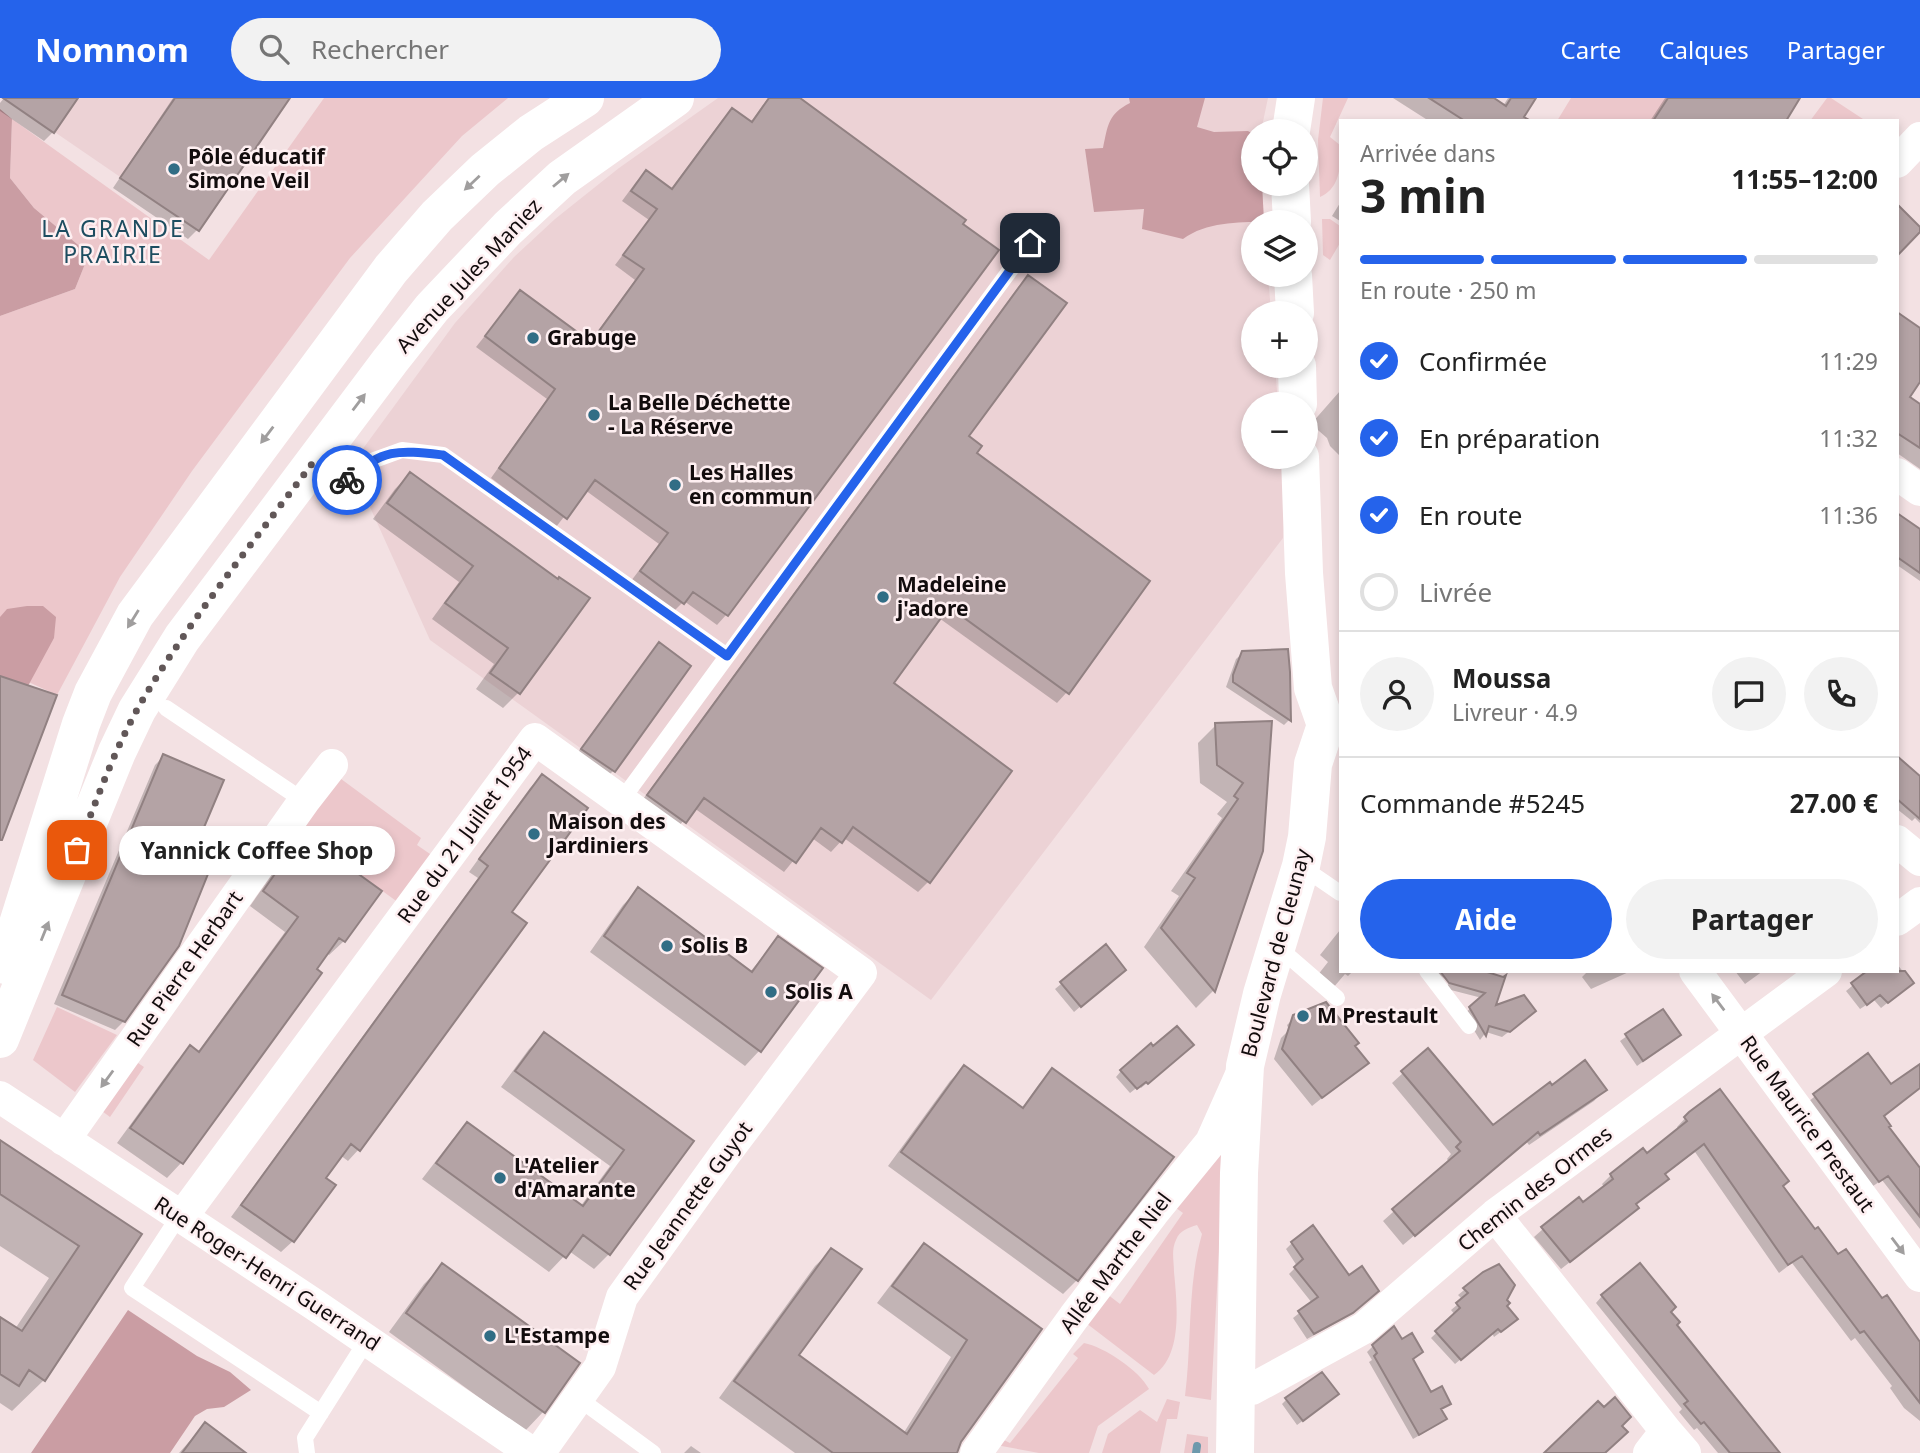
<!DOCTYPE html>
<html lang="fr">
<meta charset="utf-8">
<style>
body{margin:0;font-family:"Noto Sans",sans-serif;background:#f2f2f2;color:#222;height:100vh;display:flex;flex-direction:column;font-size:26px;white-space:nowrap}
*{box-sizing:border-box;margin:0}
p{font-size:23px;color:#767676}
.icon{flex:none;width:38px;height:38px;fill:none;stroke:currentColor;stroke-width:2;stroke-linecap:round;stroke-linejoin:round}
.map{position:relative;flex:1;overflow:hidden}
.sheet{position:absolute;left:1339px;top:21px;width:560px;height:854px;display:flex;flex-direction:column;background:#fff;border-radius:0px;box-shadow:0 4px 10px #0003}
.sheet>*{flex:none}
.buttons{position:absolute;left:1241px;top:21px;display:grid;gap:14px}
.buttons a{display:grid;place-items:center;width:77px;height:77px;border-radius:50%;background:#fff;box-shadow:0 4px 10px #0003;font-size:35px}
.pin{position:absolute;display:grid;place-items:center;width:60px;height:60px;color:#fff;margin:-30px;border-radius:14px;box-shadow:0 4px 10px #0006}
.courier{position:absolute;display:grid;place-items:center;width:70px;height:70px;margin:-35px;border:5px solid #2563eb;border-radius:50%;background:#fff;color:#222;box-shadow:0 2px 9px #0007}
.bubble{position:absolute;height:49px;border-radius:24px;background:#fff;box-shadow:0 4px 10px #0003;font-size:23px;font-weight:700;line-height:49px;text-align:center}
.summary em{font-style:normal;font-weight:700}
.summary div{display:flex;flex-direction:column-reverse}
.summary{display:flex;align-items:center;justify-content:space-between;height:119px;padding:0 21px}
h1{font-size:46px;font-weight:700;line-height:52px}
.bar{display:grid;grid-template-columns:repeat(4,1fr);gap:10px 7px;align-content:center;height:84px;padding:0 21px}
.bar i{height:9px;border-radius:5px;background:#e0e0e0}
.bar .on{background:#2563eb}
.bar p{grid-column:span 4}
.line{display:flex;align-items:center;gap:18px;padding:0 21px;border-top:2px solid #e0e0e0}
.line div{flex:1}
.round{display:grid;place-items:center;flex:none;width:74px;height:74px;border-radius:37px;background:#f2f2f2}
ol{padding:0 21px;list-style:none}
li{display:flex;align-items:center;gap:21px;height:77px}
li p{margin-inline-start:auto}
li .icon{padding:7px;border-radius:50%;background:#2563eb;color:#fff;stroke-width:4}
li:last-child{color:#767676}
li i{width:38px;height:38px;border:4px solid #e0e0e0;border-radius:50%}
.primary-button{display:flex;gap:14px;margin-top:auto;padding:14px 21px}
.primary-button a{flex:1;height:80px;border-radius:42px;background:#2563eb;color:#fff;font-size:28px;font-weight:700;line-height:80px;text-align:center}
.primary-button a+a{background:#f2f2f2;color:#222}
header{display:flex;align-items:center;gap:42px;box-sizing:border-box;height:98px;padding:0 35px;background:#2563eb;color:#fff}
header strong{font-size:33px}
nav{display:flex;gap:38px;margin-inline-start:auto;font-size:24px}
.search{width:490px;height:63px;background:#f2f2f2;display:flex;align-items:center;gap:18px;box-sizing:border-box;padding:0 24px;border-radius:38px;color:#767676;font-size:26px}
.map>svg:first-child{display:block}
</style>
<header>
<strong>Nomnom</strong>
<div class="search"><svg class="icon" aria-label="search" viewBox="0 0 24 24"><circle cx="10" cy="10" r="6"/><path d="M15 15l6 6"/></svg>Rechercher</div>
<nav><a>Carte</a><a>Calques</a><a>Partager</a></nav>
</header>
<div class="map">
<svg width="1920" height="1355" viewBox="0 0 1920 1355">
<rect width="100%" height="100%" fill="#f3e1e3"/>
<path fill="#ecd2d5" d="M5 0H290L199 133Z
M718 0H1268L1261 33H1253V86H1262L1264 124H1253V177H1268L1271 215H1253V268H1275L1278 306H1253V359H1283L1286 407 1283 440 931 902 430 542 351 367 455 225 514 159 555 121 619 70Z"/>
<path fill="#ecc7cb" d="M324 0H508L462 38 350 160 192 373 120 479 57 597 0 571V218L75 191 89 156 34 110 10 80 12 21 209 162Z
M1323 0H1348L1330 39 1340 47C1341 66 1341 90 1320 99L1318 42Z
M1571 0H1668L1653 23H1557Z
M1827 0H1831L1866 23H1810Z
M1322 121H1330L1340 128V145L1330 162 1323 157Z
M333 675 421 740 417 747 433 758 399 805 290 726Z
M57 909 117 937 75 994 33 962Z
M132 961 144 969 110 1019 98 1010Z
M1225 1043 1211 1302 1185 1298C1192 1244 1187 1188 1202 1136L1197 1127C1188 1130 1180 1132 1176 1142 1171 1152 1174 1163 1174 1174 1177 1206 1183 1257 1154 1277L1086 1225 1107 1196 1120 1206 1183 1115 1172 1107Z
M1084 1245C1104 1249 1139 1272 1149 1291L1098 1328 1089 1355H1039L996 1347 1000 1340 1010 1345 1078 1260 1073 1256Z
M1167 1301 1180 1304 1177 1321H1167L1160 1355H1102L1108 1336 1140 1312 1157 1324Z
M1187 1336 1208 1339V1355H1184Z"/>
<path fill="#ca9da3" d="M1129 0H1205L1197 29 1214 34 1248 33 1253 36V86H1262L1264 124C1238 124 1206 124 1183 141L1142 131 1144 111 1094 114 1085 51 1103 50C1108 27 1108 16 1130 5Z
M0 11 12 21 10 80 34 110 89 156 75 191 0 218Z
M27 508H43L56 519 54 540 28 588 0 578V519L7 511Z
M128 1212 197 1258 230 1274 251 1292 224 1309 207 1311 195 1318 170 1355H31Z"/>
<path fill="#0003" d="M4 0H76L53 34 44 43 0 13V5Z
M173 0H288L197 132 188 141 113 90Z
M768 0H797L996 152 726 517 717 527 684 503 673 514 631 483 659 446 585 392 556 429 491 380 547 301 476 249 520 194 589 245 635 182 615 167 649 122 622 103 636 84 646 75 670 92 722 22 732 12 750 25Z
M1393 0H1490L1503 8 1508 0H1533L1519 23H1429Z
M1665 0H1798L1783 23H1650Z
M1340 105V123L1332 118Z
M1028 179 967 339 975 355 1067 594 1057 605 939 520 892 586 1009 673 928 784 918 794 844 740 831 754 812 740 784 774 694 710 674 734 638 708 1018 189Z
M1897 216 1920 232V281L1907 300 1920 308V371L1897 355Z
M1340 293V358L1330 348 1327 340 1311 326Z
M410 376 557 483 587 500 518 595 503 610 476 591 494 566 432 521 459 484 373 421 395 391Z
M1897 417 1920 433V483L1897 467Z
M659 547 613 673 604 682 573 661 650 556Z
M1286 553 1289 622 1284 627 1226 589 1236 561 1243 555Z
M1270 625 1262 753 1213 893 1196 910 1144 849 1179 798 1171 793 1222 720 1217 716 1227 704 1200 685 1198 645 1216 627Z
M164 658 124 923 115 932 54 906 155 667Z
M1897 660 1920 680V725L1915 720 1912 723 1897 711Z
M542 678 509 815 359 1051 348 1063 340 1057 323 1080 293 1143 281 1154 231 1119 478 780 469 774 530 690Z
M303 738 344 843 329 857 327 855 314 872 320 876 181 1065 167 1080 117 1045 176 964 190 950 197 955 285 834 250 808 289 752Z
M638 792 750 874 778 840 760 952 745 968 590 854 623 807Z
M1340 832V873H1353L1348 878 1345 876 1333 890 1317 878 1328 864 1320 857Z
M1106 849 1117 877 1074 914 1055 891Z
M1897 866 1912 885 1881 910 1874 902 1860 911 1846 893 1870 873H1897Z
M1435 873H1480L1493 909 1528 919 1502 939 1486 934 1480 942 1464 916 1482 900 1447 891 1449 884Z
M1588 873H1631L1591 891 1582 879Z
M1735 873H1763L1745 886Z
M1662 913 1679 937 1637 968 1620 943Z
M1296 918 1354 948 1366 965 1312 1008 1274 961 1281 940 1289 932 1287 927Z
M544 936 691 1044 609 1156 594 1171 569 1153 549 1174 422 1081 452 1042 467 1026 580 1109 610 1068 501 989 529 951Z
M1186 953 1141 990 1139 988 1130 995 1116 979 1121 973Z
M1868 957 1890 988 1920 968V990L1883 1018 1887 1030 1920 1072V1131L1882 1082 1873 1088 1809 1003Z
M964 969 1021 1011 1039 986 1052 972 1171 1059 1077 1182 1063 1196 888 1068 950 983Z
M1403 975 1493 1030 1552 989 1604 992 1594 1003 1529 1047 1526 1043 1403 1147 1383 1123 1449 1064 1447 1061 1451 1056 1392 985Z
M1690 1015 1781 1089 1815 1133 1882 1203 1920 1247V1323L1904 1310 1890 1290 1892 1288 1855 1240 1851 1243 1792 1165 1779 1175 1695 1054 1664 1077 1667 1081 1634 1107 1636 1110 1628 1119 1561 1171 1534 1139 1543 1131 1583 1107 1605 1090 1602 1086 1611 1077 1647 1058 1679 1032 1677 1029Z
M0 1044 140 1136 44 1282 12 1313 0 1305V1221L15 1231 49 1180 0 1148Z
M1292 1145 1349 1179 1371 1198 1345 1220 1307 1241 1293 1220 1312 1205 1289 1176 1297 1168 1286 1151Z
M924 1147 1040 1232 953 1355H795L719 1300 815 1168 832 1152 796 1258 903 1336 951 1259 877 1205 908 1164Z
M442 1168 578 1266 543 1314 525 1333 389 1234 424 1186Z
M1484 1176 1505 1203 1510 1227 1494 1239 1492 1235 1455 1266 1431 1240 1455 1217 1451 1212 1463 1202 1458 1197Z
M1602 1198 1669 1214 1675 1227 1778 1355H1718L1697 1330 1694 1332 1679 1314 1682 1311 1596 1205Z
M1373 1248 1411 1262 1431 1296 1449 1305 1440 1313 1445 1321 1439 1326 1413 1341 1369 1264 1372 1262 1367 1254Z
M1332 1301 1297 1327 1282 1306 1286 1302Z
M205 1326 244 1355H179Z
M691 1348 701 1355H684Z"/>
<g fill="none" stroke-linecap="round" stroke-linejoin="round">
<path stroke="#6d99ac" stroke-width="8" d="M1196 1355 1197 1348"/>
</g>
<path fill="#b4a3a5" stroke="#918182" stroke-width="2" d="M3 0H78L54 35Z
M175 0H290L199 133 120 80Z
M769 0H800L966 122 963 126 999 152 728 518 693 494 684 506 640 473 668 435 595 382 567 421 499 370 555 291 485 238 520 192 591 244 644 171 623 157 657 111 631 93 646 72 672 91 732 10 752 24Z
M1429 0H1494L1506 8 1511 0H1536L1524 19 1531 23H1465Z
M1668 0H1800L1786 23H1653Z
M1897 106 1920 129V134L1897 158Z
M1028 177 1067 205 969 338 982 348 977 355 1150 483 1069 596 949 509 894 585 1012 673 930 785 853 729 842 745 821 730 796 765 704 700 686 725 647 697Z
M1897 214 1920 230V284L1910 299 1920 306V350L1897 335Z
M410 374 558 481 559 479 590 500 520 596 490 575 508 550 445 505 473 468 387 405Z
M1897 415 1920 431V475L1897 459Z
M659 544 691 568 615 674 581 651Z
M1288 551 1290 574 1291 623 1233 584V577L1242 553Z
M0 578 57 597 2 742H0Z
M1272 623 1263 753 1215 894 1161 830 1195 780 1187 775 1238 701 1234 698 1243 685 1217 667 1215 625Z
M163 656 224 682 194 753 214 761 179 848 125 924 62 897Z
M1897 658 1920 678V721L1897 701Z
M542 676 588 710 512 814 527 825 360 1053 351 1046 326 1080 336 1087 294 1144 241 1107 488 768 479 761Z
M303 736 382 793 345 844 339 840 317 871 322 875 183 1066 130 1030 190 947 199 954 298 819 263 793Z
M638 789 752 874 778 838 823 870 761 954 604 838Z
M1106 846 1126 872 1081 909 1060 884Z
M1440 873H1484L1503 879 1506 877 1496 907 1524 897 1536 913 1510 934 1489 928 1486 938 1469 909 1485 895 1449 885Z
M1867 873H1905L1914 885 1888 905 1880 897 1867 907 1851 885Z
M1326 904 1359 945 1355 948 1369 965 1322 1000 1282 951 1293 917Z
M1663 911 1681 937 1643 963 1625 936Z
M1177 928 1194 947 1148 986 1146 984 1137 991 1120 972 1151 945 1153 948Z
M544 934 694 1043 610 1157 583 1137 566 1160 436 1065 467 1024 583 1108 624 1052 515 973Z
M1428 950 1493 1027 1550 984 1552 987 1585 962 1607 992 1540 1037 1538 1034 1415 1138 1392 1111 1460 1053 1456 1049 1461 1044 1401 973Z
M1868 955 1891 986 1920 966V990L1884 1018 1891 1028 1889 1029 1920 1070V1119L1888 1078 1879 1084 1813 996Z
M964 967 1023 1010 1052 970 1174 1059 1078 1183 901 1054Z
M1720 991 1789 1083 1783 1088 1815 1131 1818 1129 1838 1156 1846 1151 1882 1200 1887 1197 1920 1244V1305L1864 1233 1860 1235 1802 1158 1788 1167 1704 1046 1665 1076 1669 1081 1636 1106 1639 1110 1570 1164 1541 1129 1579 1099 1583 1104 1613 1081 1610 1076 1643 1050 1647 1055 1687 1023 1684 1019 1689 1014Z
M0 1042 142 1136 45 1283 29 1272 19 1288 0 1276V1219L22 1233 79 1148 0 1096Z
M1313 1127 1349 1177 1362 1168 1379 1193 1353 1215 1314 1236 1298 1213 1318 1199 1294 1169 1303 1161 1291 1144Z
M924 1145 1042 1231 961 1344 957 1355H833L734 1283 831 1150 862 1171 799 1257 907 1336 967 1242 892 1188Z
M442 1165 580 1265 545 1315 406 1215Z
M1640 1165 1676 1209 1671 1214 1680 1224 1677 1227 1780 1355H1730L1704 1324 1701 1326 1684 1306 1688 1303 1601 1197Z
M1499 1166 1515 1187 1507 1202 1510 1205 1507 1208 1518 1221 1501 1234 1498 1231 1461 1262 1435 1233 1460 1210 1456 1205 1468 1195 1463 1190 1483 1174Z
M1394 1228 1402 1241 1412 1235 1423 1254 1413 1261 1431 1294 1442 1288 1451 1306 1441 1311 1447 1321 1419 1337 1374 1258 1377 1255 1372 1247Z
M1322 1274 1339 1296 1303 1323 1285 1300Z
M1615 1299 1631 1319 1622 1328 1628 1334 1605 1355H1544L1598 1303 1604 1309Z
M205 1324 246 1355H182Z"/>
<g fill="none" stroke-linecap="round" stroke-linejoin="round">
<path stroke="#fff" stroke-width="16" d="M314 363 330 375 350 406
M339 389 366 365 402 352 443 357 727 558
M166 610 304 703
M621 703 1030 145
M1302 769 1340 795
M1278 849 1337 900
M1427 873 1469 928
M179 1118 132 1190 321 1315
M578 1300 653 1355
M307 1355 305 1340 367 1242"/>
<path stroke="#fff" stroke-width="32" d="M1897 64 1920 40
M1897 376 1920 392
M1897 743 1920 762
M1897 822 1920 805
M1695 873 1920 1178
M0 999 315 1207 532 1355
M64 1042 304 703 332 667
M1495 1117 1666 1333
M181 1120 535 641 861 875 725 1056 622 1199 600 1269 539 1355
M1237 1293 1252 1291 1364 1230 1495 1117 1826 873
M976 1355 1074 1219 1153 1115 1211 1044 1240 979
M1649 1355 1666 1333 1685 1355"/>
<path stroke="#fff" stroke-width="38" d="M1291 33 1296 0
M1290 86 1292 124
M1293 177 1295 215
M1297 268 1298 306
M5 867 81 626 93 595 135 517 391 171 437 118 485 72 531 35 585 0
M0 941 117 654 137 612 182 540 390 263 432 210 508 130 562 80 675 0
M1235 1355 1239 1075 1245 968 1262 896 1301 768 1307 739 1313 666 1326 627 1313 590 1304 475 1300 359"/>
</g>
<defs><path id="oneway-solid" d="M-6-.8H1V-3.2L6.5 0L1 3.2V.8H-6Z" transform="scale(1.75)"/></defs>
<g fill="#a09e9e">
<use href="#oneway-solid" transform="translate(561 82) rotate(-40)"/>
<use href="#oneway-solid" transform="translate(472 85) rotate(137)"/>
<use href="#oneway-solid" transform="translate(359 304) rotate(-53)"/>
<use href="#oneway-solid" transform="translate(267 337) rotate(127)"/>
<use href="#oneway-solid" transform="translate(133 521) rotate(122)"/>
<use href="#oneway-solid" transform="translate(45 833) rotate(-68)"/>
<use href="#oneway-solid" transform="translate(1718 904) rotate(-127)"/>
<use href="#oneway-solid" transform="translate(107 981) rotate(126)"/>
<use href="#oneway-solid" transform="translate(1898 1148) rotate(53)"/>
</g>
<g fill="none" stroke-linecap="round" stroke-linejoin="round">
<path stroke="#615758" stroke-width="7" stroke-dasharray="0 12.6" d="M77 752C96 704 113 655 138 610 188 523 254 444 314 363L330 375 339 389 347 382"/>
<path stroke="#2563eb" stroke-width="9" d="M347 382C383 350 398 352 443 357L727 558 1030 145"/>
</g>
<g fill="#316d85" stroke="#feeff1" stroke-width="2.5">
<circle cx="174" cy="71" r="7"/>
<circle cx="533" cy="240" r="7"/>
<circle cx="594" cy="317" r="7"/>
<circle cx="675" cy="387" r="7"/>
<circle cx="883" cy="499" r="7"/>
<circle cx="534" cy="736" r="7"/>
<circle cx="667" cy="848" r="7"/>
<circle cx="771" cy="894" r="7"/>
<circle cx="1303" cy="918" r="7"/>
<circle cx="500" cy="1080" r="7"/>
<circle cx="490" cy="1238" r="7"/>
</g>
<g text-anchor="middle" stroke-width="5" stroke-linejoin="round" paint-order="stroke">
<g font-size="21" font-weight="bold" fill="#120c0d" stroke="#feeff1" text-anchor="start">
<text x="188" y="66">Pôle éducatif<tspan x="188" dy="24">Simone Veil</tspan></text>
<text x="547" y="247">Grabuge</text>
<text x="608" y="312">La Belle Déchette<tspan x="608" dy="24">- La Réserve</tspan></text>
<text x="689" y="382">Les Halles<tspan x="689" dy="24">en commun</tspan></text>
<text x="897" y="494">Madeleine<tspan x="897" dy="24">j'adore</tspan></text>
<text x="548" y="731">Maison des<tspan x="548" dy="24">Jardiniers</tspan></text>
<text x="681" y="855">Solis B</text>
<text x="785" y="901">Solis A</text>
<text x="1317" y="925">M Prestault</text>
<text x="514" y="1075">L'Atelier<tspan x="514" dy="24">d'Amarante</tspan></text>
<text x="504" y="1245">L'Estampe</text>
</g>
<g font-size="21" fill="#120c0d" stroke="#feeff1">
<text transform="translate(469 178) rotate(-47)" y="7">Avenue Jules Maniez</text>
<text transform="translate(465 737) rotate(-54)" y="7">Rue du 21 Juillet 1954</text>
<text transform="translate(1276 855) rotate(-75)" y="7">Boulevard de Cleunay</text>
<text transform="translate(185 871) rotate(-55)" y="7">Rue Pierre Herbart</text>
<text transform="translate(1807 1026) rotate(54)" y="7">Rue Maurice Prestaut</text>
<text transform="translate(1535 1091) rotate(-38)" y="7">Chemin des Ormes</text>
<text transform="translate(688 1108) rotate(-54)" y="7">Rue Jeannette Guyot</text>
<text transform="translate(1116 1165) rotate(-53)" y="7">Allée Marthe Niel</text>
<text transform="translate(267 1176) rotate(33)" y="7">Rue Roger-Henri Guerrand</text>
</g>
<g font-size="23" letter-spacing="2" fill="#1d4d60" stroke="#feeff1">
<text x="113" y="139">LA GRANDE<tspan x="113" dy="26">PRAIRIE</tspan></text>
</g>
</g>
</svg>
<div class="buttons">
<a><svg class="icon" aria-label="locate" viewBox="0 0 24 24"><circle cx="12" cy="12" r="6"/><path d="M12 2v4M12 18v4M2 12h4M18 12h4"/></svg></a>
<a><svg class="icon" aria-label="layers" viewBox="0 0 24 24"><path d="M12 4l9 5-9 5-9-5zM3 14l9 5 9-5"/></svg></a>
<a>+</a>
<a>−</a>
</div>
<div class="pin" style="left:77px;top:752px;background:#ea580c"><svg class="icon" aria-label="bag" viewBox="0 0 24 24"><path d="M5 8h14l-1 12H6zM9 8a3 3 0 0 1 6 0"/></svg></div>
<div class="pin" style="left:1030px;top:145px;background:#1f2937"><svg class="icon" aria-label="home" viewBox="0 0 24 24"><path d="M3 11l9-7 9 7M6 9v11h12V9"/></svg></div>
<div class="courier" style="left:347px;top:382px"><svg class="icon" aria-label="bike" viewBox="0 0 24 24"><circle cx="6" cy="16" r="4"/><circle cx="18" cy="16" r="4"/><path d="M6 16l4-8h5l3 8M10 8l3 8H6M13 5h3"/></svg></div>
<div class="bubble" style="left:119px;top:728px;width:276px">Yannick Coffee Shop</div>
<section class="sheet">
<div class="summary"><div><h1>3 min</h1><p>Arrivée dans</p></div><em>11:55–12:00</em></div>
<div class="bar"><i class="on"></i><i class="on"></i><i class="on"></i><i></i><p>En route · 250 m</p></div>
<ol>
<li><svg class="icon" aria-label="check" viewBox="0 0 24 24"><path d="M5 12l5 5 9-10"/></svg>Confirmée<p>11:29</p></li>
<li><svg class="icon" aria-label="check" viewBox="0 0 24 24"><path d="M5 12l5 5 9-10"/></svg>En préparation<p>11:32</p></li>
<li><svg class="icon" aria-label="check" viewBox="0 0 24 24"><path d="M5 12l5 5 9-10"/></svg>En route<p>11:36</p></li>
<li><i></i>Livrée</li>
</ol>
<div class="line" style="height:126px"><a class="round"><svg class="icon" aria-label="person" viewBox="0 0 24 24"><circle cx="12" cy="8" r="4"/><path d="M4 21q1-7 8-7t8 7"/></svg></a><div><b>Moussa</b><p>Livreur · 4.9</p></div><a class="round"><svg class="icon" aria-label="chat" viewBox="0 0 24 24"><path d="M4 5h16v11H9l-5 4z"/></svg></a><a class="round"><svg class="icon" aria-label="phone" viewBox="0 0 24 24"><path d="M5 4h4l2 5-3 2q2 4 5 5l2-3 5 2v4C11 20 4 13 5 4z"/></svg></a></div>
<div class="line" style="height:91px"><div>Commande #5245</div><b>27.00 €</b></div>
<div class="primary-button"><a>Aide</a><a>Partager</a></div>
</section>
</div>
